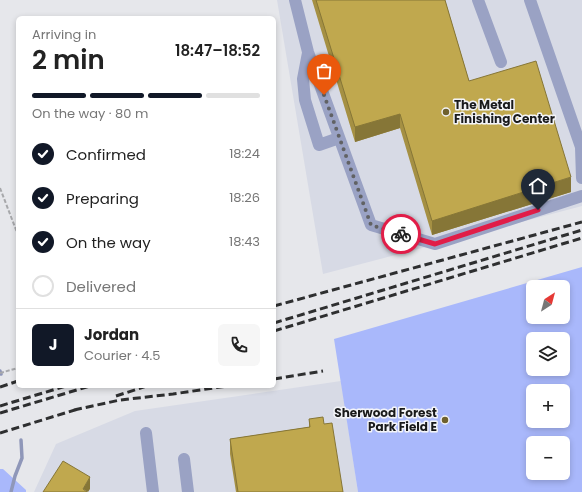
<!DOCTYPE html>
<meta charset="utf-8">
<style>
body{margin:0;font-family:Poppins,sans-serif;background:#f6f6f6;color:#222;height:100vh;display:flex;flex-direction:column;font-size:15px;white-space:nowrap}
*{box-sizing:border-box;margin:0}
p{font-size:13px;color:#767676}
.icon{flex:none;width:22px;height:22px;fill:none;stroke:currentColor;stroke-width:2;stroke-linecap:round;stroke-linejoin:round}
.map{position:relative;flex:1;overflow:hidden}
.panel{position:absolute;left:16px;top:16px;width:260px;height:372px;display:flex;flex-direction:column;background:#fff;border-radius:6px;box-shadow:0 2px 6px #0003}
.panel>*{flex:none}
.needle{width:26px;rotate:36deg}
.tools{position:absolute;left:526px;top:280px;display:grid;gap:8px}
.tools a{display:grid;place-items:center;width:44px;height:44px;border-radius:6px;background:#fff;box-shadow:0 2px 6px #0003;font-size:20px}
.pin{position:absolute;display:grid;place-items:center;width:34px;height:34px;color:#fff;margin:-41px -17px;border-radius:50% 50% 50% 0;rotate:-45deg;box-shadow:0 0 4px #0007}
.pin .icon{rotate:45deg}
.courier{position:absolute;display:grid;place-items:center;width:40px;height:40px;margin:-20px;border:3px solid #e11d48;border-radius:50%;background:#fff;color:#222;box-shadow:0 1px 5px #0007}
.overview em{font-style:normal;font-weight:600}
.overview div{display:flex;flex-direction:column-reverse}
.overview{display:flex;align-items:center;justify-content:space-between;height:68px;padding:0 16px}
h1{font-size:26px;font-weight:600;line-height:30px}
.bar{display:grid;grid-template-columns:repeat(4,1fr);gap:6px 4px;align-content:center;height:48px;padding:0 16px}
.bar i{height:5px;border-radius:3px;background:#e0e0e0}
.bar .selected{background:#111827}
.bar p{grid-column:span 4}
.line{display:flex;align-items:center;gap:10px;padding:0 16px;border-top:1px solid #e0e0e0}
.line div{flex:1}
.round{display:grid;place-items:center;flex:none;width:42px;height:42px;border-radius:6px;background:#f6f6f6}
ol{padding:0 16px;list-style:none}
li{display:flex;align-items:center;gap:12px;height:44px}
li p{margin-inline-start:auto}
li .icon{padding:4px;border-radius:50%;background:#111827;color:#fff;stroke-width:4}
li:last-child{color:#767676}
li i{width:22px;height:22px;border:2px solid #e0e0e0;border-radius:50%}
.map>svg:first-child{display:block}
</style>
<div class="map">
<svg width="582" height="492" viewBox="0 0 582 492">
<rect width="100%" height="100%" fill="#e6e7eb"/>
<path fill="#d7dae5" d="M277 0H582V206L323 274Z
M341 381 358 492H34L56 444 135 411Z"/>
<path fill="#a9b8fb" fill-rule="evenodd" d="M582 267V492H358L334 339ZM533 287H563V317H533ZM533 339H563V369H533ZM533 391H563V421H533ZM533 443H563V473H533Z
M0 469H3L26 490V492H0Z"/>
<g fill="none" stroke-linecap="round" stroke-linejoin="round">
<path stroke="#8f97b9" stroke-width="3.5" d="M0 371 1 374
M11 492 15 476 22 458 21 440"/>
<path stroke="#a7a8ab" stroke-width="2" stroke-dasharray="4 2" stroke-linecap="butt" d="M0 188 18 235
M0 373 18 368"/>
<path stroke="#9aa2c4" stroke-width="12" d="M295 0 308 52 371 225 435 244 582 196
M478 0 501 62
M530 0 581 147 582 178
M308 53 303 79 305 100 319 145 339 138
M146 433 153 492
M184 459 188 492"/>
<path stroke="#2e2f30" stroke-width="3" stroke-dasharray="8 4" stroke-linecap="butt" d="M274 306 582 222
M274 323 582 230
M274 331 582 238
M274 379 323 371
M0 387 18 381
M116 396 147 386
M0 406 66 386
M74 410 120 400 173 394 227 386
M0 413 90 386
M0 433 78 409"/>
</g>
<path fill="#a59043" d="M312 0H445L469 81 571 192 432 235 400 128 355 142Z
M309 419 324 424 343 492H236L230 454V439L309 427Z"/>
<path fill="#867637" d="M400 114V128L355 142V127Z
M571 177V192L432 235V221Z
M90 477V489L88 492 83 489Z"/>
<path fill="#c0a84e" stroke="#867637" d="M316 0H445L469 81 536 61 571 177 432 221 400 114 355 127Z
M323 417 324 424 332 423 343 492H238L230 439 310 427 309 419Z
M63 461 90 477 83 489 87 492H43Z"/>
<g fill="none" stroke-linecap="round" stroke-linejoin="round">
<path stroke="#616264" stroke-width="4" stroke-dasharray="0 7.2" d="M324 95 371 225 401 234"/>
<path stroke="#e11d48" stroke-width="5" d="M401 234 435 244 538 210"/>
</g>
<g fill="#6f612e" stroke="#f3f4f8" stroke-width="1.5">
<circle cx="446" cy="112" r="4"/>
<circle cx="445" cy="420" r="4"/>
</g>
<g text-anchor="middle" stroke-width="3" stroke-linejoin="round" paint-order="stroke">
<g font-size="12" font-weight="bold" fill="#191a1b" stroke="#f3f4f8" text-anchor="start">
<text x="454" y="109">The Metal<tspan x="454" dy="14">Finishing Center</tspan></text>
<text x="437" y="417" text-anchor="end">Sherwood Forest<tspan x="437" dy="14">Park Field E</tspan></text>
</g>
</g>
</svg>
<div class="tools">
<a><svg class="needle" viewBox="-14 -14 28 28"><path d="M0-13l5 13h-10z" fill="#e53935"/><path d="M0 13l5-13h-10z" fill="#767676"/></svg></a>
<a><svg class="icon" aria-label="layers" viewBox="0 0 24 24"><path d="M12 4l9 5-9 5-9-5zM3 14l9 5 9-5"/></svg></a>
<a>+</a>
<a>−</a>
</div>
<div class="pin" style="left:324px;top:95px;background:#ea580c"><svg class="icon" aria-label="bag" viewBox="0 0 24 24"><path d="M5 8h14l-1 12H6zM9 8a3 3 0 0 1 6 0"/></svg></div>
<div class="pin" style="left:538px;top:210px;background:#1f2937"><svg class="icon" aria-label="home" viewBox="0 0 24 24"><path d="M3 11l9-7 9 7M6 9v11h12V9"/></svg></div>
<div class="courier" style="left:401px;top:234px"><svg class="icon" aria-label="bike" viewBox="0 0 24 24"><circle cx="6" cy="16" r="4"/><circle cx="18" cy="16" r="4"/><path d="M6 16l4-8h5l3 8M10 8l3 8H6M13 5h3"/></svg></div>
<section class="panel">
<div class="overview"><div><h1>2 min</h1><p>Arriving in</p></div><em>18:47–18:52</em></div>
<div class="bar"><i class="selected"></i><i class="selected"></i><i class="selected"></i><i></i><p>On the way · 80 m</p></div>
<ol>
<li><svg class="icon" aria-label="check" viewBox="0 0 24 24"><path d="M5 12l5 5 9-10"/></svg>Confirmed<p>18:24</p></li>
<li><svg class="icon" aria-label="check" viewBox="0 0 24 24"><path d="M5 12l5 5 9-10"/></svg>Preparing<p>18:26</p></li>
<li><svg class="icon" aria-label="check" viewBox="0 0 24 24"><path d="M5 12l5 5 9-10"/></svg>On the way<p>18:43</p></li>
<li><i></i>Delivered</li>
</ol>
<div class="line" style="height:72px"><b class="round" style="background:#111827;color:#fff">J</b><div><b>Jordan</b><p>Courier · 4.5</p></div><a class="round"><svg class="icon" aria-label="phone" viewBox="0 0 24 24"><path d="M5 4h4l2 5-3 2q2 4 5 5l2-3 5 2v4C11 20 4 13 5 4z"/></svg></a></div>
</section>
</div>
